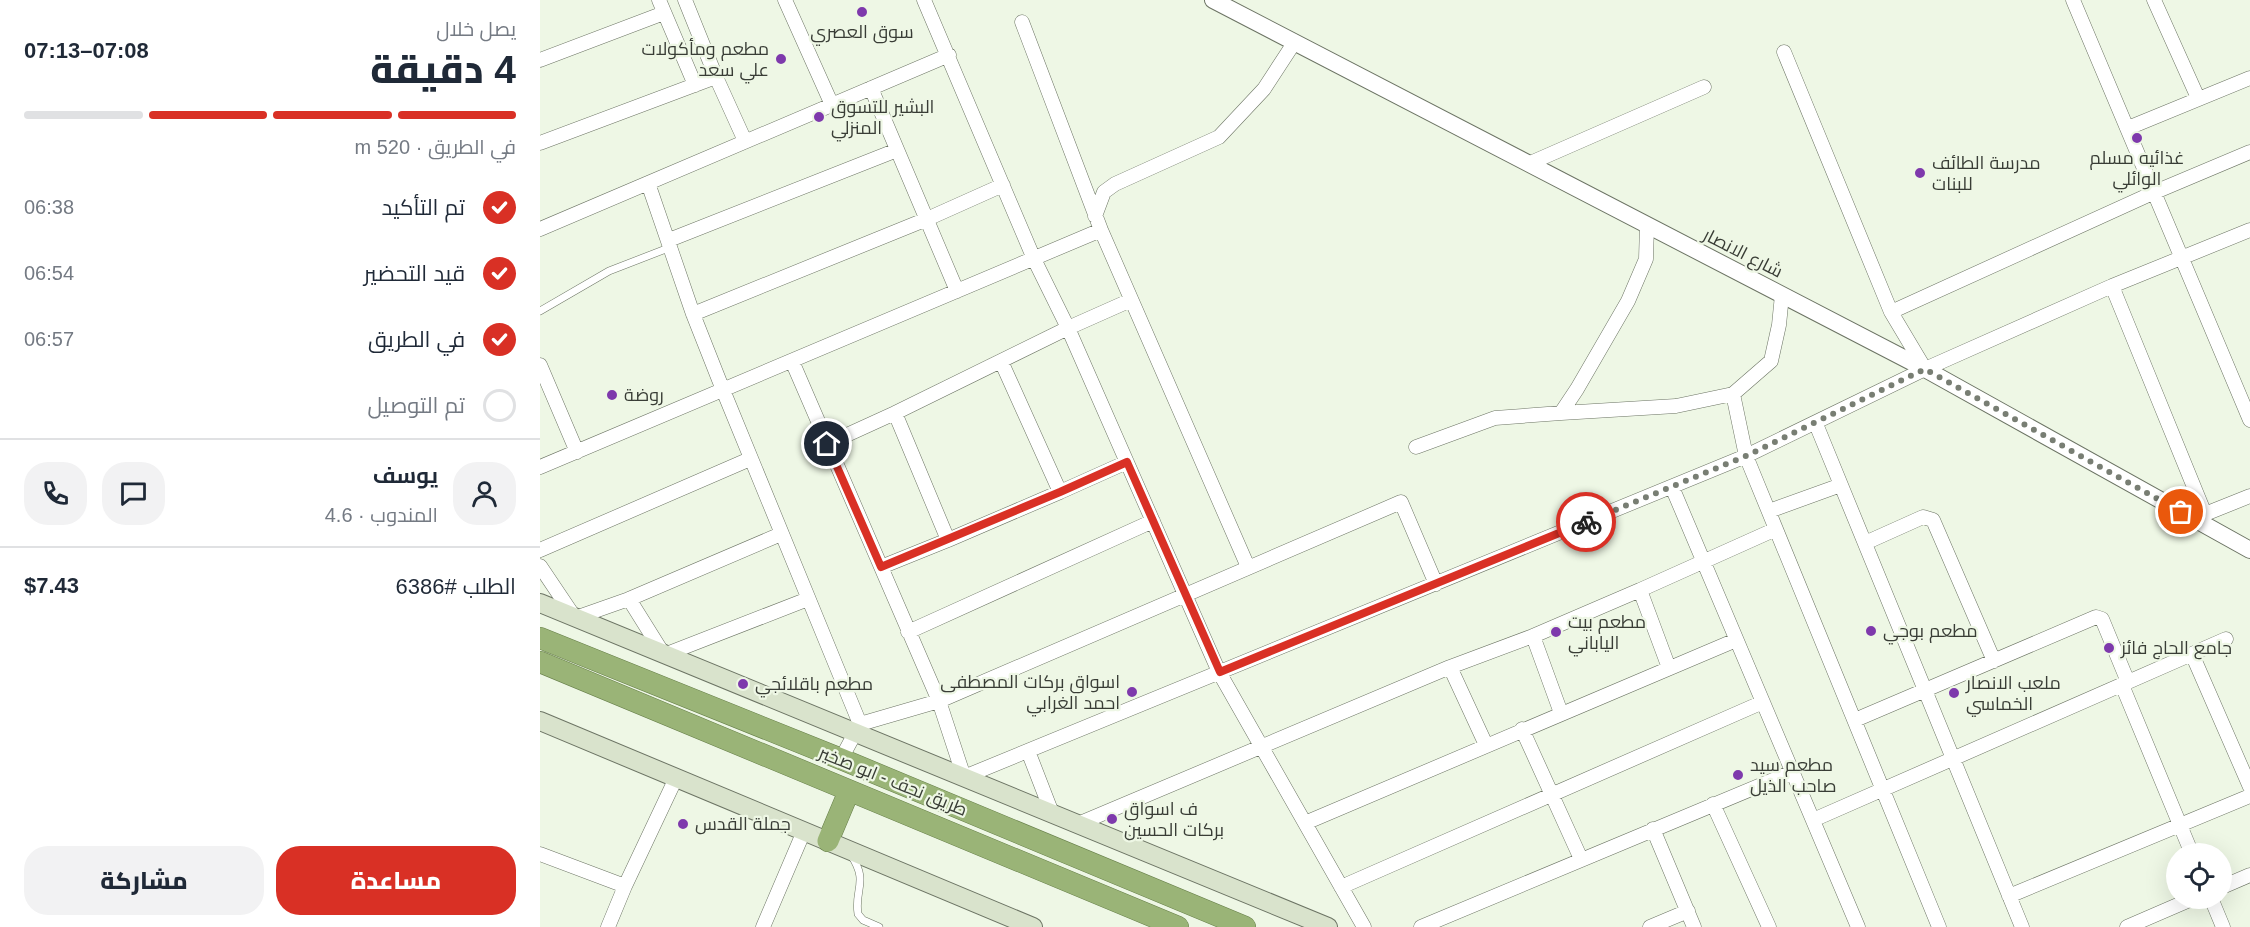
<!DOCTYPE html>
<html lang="ar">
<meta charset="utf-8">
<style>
body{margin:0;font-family:Helvetica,Cairo,sans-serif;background:#f2f2f3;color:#1f2937;direction:rtl;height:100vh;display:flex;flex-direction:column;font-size:22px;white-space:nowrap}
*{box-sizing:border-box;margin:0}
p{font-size:20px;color:#747a83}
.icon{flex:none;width:33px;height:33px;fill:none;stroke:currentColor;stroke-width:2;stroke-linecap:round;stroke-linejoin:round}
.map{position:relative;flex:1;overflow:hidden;direction:ltr}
.details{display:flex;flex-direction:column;background:#fff;width:540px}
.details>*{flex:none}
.fabs{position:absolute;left:1626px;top:843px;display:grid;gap:12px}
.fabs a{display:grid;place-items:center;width:66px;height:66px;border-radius:50%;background:#fff;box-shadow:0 6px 24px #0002;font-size:30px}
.pin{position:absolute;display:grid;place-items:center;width:51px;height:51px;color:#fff;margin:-26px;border:3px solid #fff;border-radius:50%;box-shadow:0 2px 6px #0007}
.courier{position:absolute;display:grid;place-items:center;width:60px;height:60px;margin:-30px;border:4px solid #d93025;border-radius:50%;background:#fff;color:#222;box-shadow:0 2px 8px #0007}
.headline em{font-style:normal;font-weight:800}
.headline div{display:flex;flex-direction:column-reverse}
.headline{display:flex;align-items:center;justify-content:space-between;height:102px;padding:0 24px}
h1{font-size:39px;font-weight:800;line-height:45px}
.bar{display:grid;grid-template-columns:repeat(4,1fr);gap:9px 6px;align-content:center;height:72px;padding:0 24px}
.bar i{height:8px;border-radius:4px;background:#e0e1e3}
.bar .on{background:#d93025}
.bar p{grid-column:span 4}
.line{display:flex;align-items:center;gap:15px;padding:0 24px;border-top:2px solid #e0e1e3}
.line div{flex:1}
.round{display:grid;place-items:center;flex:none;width:63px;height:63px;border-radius:24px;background:#f2f2f3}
ol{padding:0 24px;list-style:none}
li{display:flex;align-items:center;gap:18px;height:66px}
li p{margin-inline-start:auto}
li .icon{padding:6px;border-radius:50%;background:#d93025;color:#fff;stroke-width:4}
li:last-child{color:#747a83}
li i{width:33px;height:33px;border:3px solid #e0e1e3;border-radius:50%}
.cta{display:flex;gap:12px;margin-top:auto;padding:12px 24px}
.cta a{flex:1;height:69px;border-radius:24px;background:#d93025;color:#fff;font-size:24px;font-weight:800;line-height:69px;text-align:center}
.cta a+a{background:#f2f2f3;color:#1f2937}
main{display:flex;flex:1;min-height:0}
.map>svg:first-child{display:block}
</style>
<main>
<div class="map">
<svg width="1710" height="927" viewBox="0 0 1710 927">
<rect width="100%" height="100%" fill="#eef7e5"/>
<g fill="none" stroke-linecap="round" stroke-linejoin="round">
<g stroke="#6c7464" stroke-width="8">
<path id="service" d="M0 311 69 271 131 247
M311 855C329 882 314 889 318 914L323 920 339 927"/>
</g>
<g stroke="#6c7464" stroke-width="15">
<path id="minor" d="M119 0 155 85
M145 0 176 77 205 141
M245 0 292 105
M384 0 494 259 528 328 679 672 824 927
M1533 0 1710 420
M1614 0 1658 98
M482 22 561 230 708 567
M1244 52 1351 312 1385 369
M0 60 124 13
M331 88 417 291
M1588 128 1710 78
M0 143 176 77
M988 164 1164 87
M108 183 153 314 183 390 320 724 301 759
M555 216 564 192 575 184 679 137 724 89 754 43
M0 229 409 55
M129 240 357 150
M1572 286 1665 514 1661 523
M1351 312 1615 192 1710 152
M153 314 387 219 463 185
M252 361 399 701 424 777 1206 456 1385 369 1572 286 1710 230
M461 361 520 492 408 540 355 413 528 328 591 300
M0 365 37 452
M1193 394 1206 456 1399 927
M1021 413 1136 406 1193 394 1231 361 1239 325 1242 295
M1276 424 1482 927
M287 444 355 413
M876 447 955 418 1021 413 1037 389 1088 301 1106 259 1107 225
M0 467 561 230
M1132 487 1318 927
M520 492 587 462
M1229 511 1301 485
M1665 514 1710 496
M1325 543 1383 517 1393 520 1454 661
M0 550 210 459
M0 566 35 618 89 599 124 655 268 599
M341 567 408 540
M1100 590 1236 529
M89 599 241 534
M368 632 613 521
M1652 654 1710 787
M910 667 946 745
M1582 685 1652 854
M1021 713 993 636 1100 590 1129 668
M1315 720 1556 617 1562 619 1588 682
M320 724 399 701 861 502 896 584
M982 729 1041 859
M488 751 512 813
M1173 804 1229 927
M1273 820 1686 639
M765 823 1196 640
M538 824 910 667 993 636
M1113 829 1154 927
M0 854 85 886
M801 887 1223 702
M1682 887 1710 875
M1469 896 1710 796
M1671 898 1683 927
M68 927 85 886 136 778
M223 927 264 831
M881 927 1252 772
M1110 927 1148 911
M1587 927 1654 898"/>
</g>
<g stroke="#6c7464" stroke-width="18">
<path id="tertiary" d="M673 0 1385 369 1710 550"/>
</g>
<g stroke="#6c7464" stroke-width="20">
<path id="secondary" d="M0 603 788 927
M0 721 493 927"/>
</g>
<g stroke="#677f4a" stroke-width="22">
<path id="trunk" d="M0 638 301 759 705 927
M0 662 638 927
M288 841 309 791"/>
</g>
<use href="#service" stroke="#fff" stroke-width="7"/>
<use href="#minor" stroke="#fff" stroke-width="14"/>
<use href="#tertiary" stroke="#fff" stroke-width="16"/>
<use href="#secondary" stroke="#d9e3cc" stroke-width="18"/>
<use href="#trunk" stroke="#9ab477" stroke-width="21"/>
</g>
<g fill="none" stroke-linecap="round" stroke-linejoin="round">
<path stroke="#787e73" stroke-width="6" stroke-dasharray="0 10.8" d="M1046 522 1206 456 1385 369 1641 512"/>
<path stroke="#d93025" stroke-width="8" d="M287 444 341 567 520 492 587 462 680 672 1046 522"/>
</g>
<g fill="#7e39ac" stroke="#eef7e5" stroke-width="2">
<circle cx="322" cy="12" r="6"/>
<circle cx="241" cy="59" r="6"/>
<circle cx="279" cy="117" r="6"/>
<circle cx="1597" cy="138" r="6"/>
<circle cx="1380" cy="173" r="6"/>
<circle cx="72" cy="395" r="6"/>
<circle cx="1331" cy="631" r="6"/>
<circle cx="1016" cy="632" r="6"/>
<circle cx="1569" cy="648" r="6"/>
<circle cx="203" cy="684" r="6"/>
<circle cx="592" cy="692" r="6"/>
<circle cx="1414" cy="693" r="6"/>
<circle cx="1198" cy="775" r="6"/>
<circle cx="572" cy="819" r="6"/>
<circle cx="143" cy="824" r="6"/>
</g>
<g text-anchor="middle" stroke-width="4.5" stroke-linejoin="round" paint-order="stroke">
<g font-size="18" fill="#393d36" stroke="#eef7e5" text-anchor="start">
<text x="322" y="38" text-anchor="middle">سوق العصري</text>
<text x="229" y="55" text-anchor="end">مطعم ومأكولات<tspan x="229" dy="21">علي سعد</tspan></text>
<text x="291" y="113">البشير للتسوق<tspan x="291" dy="21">المنزلي</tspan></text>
<text x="1597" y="164" text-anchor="middle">غذائيه مسلم<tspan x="1597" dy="21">الوائلي</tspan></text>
<text x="1392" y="169">مدرسة الطائف<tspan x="1392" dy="21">للبنات</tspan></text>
<text x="84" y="401">روضة</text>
<text x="1028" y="628">مطعم بيت<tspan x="1028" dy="21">الياباني</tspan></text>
<text x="1343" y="637">مطعم بوجي</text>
<text x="1581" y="654">جامع الحاج فائز</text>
<text x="580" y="688" text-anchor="end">اسواق بركات المصطفى<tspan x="580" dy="21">احمد الغرابي</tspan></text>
<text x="1426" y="689">ملعب الانصار<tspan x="1426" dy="21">الخماسي</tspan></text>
<text x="215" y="690">مطعم باقلائجي</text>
<text x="1210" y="771">مطعم سيد<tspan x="1210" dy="21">صاحب الذيل</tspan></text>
<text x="584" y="815">ف اسواق<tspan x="584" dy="21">بركات الحسين</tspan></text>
<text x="155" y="830">جملة القدس</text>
</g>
<g font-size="18" fill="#393d36" stroke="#eef7e5">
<text transform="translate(1203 253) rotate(27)" y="6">شارع الانصار</text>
<text transform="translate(353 781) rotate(22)" y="6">طريق نجف - ابو صخير</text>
</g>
</g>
</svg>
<div class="fabs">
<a><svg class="icon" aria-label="locate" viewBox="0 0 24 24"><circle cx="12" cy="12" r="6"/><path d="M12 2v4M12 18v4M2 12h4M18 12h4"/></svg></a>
</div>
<div class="pin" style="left:1641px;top:512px;background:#ea580c"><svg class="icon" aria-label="bag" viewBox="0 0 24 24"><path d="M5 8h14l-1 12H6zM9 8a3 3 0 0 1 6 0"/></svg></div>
<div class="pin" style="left:287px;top:444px;background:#1f2937"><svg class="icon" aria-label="home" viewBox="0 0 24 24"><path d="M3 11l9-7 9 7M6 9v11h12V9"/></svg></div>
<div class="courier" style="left:1046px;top:522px"><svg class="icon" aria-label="bike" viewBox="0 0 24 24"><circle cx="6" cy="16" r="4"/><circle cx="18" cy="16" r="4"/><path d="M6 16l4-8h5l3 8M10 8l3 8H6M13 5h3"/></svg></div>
</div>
<section class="details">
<div class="headline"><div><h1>4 دقيقة</h1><p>يصل خلال</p></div><em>07:08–07:13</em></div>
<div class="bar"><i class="on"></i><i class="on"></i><i class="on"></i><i></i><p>في الطريق · 520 m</p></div>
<ol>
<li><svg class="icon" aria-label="check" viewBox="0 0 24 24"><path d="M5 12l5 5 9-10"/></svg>تم التأكيد<p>06:38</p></li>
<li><svg class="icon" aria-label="check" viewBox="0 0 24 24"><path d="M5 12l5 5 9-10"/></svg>قيد التحضير<p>06:54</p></li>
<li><svg class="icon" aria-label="check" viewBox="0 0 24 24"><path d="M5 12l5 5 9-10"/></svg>في الطريق<p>06:57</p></li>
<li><i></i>تم التوصيل</li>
</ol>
<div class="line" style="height:108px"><a class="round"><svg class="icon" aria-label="person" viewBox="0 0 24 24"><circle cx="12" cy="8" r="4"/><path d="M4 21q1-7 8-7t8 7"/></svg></a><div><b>يوسف</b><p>المندوب · 4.6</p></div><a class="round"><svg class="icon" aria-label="chat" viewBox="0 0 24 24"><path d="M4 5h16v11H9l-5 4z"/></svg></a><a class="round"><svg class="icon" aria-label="phone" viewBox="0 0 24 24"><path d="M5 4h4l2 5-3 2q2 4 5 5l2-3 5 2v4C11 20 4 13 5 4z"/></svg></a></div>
<div class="line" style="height:78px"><div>الطلب #6386</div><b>$7.43</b></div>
<div class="cta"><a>مساعدة</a><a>مشاركة</a></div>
</section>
</main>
